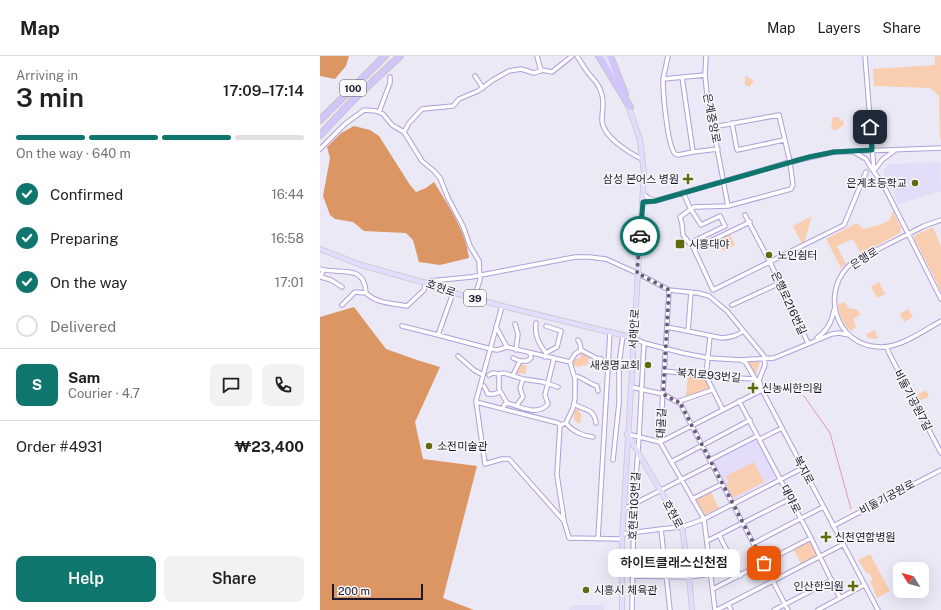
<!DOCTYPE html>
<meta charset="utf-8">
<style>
body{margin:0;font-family:"Public Sans","Noto Sans KR",sans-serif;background:#f2f2f2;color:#202124;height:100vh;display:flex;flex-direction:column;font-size:15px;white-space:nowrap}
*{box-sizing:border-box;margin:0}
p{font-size:13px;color:#757577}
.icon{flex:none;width:22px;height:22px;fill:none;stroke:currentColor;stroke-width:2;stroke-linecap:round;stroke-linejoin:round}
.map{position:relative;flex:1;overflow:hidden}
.details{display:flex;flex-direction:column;background:#fff;width:320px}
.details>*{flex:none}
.needle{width:26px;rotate:307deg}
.controls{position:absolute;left:573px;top:506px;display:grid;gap:8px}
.controls a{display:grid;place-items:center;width:36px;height:36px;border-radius:8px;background:#fff;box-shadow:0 4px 16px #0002;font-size:20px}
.scale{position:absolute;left:12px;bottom:10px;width:91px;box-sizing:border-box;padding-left:4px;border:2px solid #1d172d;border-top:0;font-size:11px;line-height:14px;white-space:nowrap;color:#1d172d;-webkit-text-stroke:3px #f8f8f8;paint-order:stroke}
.pin{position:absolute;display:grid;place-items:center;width:34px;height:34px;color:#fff;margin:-17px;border-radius:8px;box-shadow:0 2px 6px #0006}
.courier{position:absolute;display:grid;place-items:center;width:40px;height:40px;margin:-20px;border:3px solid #0f766e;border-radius:50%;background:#fff;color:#222;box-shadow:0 1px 5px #0007}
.bubble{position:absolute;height:28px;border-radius:8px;background:#fff;box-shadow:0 4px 16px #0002;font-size:13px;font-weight:600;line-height:28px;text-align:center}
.head em{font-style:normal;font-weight:600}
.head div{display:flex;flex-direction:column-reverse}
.head{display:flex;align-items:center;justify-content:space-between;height:68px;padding:0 16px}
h1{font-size:26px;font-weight:600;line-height:30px}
.bar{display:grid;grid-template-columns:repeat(4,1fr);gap:6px 4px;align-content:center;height:48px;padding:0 16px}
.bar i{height:5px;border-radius:3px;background:#e0e0e0}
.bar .selected{background:#0f766e}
.bar p{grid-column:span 4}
.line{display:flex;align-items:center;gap:10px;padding:0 16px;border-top:1px solid #e0e0e0}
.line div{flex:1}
.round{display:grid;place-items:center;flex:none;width:42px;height:42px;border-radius:8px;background:#f2f2f2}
ol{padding:0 16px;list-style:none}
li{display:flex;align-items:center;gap:12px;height:44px}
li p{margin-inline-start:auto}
li .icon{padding:4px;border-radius:50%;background:#0f766e;color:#fff;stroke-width:4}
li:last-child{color:#757577}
li i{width:22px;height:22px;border:2px solid #e0e0e0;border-radius:50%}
.button{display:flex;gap:8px;margin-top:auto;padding:8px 16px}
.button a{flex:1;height:46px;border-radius:8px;background:#0f766e;color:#fff;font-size:16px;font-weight:600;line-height:46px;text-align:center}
.button a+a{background:#f2f2f2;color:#202124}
header{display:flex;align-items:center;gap:24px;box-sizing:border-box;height:56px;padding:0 20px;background:#fff;border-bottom:1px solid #e0e0e0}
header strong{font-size:19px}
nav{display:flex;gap:22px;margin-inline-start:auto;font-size:14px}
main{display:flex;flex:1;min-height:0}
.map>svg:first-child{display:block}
</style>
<header>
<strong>Map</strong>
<nav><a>Map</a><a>Layers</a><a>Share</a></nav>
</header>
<main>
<section class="details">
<div class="head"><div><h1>3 min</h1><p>Arriving in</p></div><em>17:09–17:14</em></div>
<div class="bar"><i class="selected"></i><i class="selected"></i><i class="selected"></i><i></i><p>On the way · 640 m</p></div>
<ol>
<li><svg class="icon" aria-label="check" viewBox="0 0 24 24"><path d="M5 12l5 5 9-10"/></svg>Confirmed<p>16:44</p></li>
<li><svg class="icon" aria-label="check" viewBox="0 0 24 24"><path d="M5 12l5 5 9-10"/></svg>Preparing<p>16:58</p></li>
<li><svg class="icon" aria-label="check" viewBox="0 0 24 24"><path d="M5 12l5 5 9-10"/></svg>On the way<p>17:01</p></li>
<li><i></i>Delivered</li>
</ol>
<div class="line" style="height:72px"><b class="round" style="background:#0f766e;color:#fff">S</b><div><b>Sam</b><p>Courier · 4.7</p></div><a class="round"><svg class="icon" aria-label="chat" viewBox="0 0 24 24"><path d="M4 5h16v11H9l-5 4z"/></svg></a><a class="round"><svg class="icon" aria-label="phone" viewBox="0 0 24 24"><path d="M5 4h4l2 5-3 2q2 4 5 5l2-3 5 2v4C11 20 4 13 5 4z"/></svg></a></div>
<div class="line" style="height:52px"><div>Order #4931</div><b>₩23,400</b></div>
<div class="button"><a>Help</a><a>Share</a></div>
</section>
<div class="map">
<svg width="621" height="554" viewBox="0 0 621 554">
<rect width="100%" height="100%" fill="#ebe9f6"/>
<path fill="#e4ddfa" d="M620 106 621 135 579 148 564 119V113L569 108Z
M436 382 456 420 455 422 414 444 412 443 392 405Z
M252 549H284V554H249Z"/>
<path fill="#f9cdaf" d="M615 0H621V83H620L619 40 610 32 554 30 553 13 615 9Z
M426 20 434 25 429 31 425 29V21Z
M513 61H519L520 65 523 64 524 68 517 74 511 73Z
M573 155 581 172 580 177 541 198 533 183 517 190 526 208 521 212 506 183 537 167 543 173 559 169 570 164Z
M492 160 484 187 482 188 473 170Z
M613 171 621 191V235L594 182 595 179Z
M409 177 415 189 403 195 400 189 405 187 402 181Z
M559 226 565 238 557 242 551 231Z
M525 246 528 252 538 254 540 259 533 263 536 271 531 275C523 268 519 259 518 248Z
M588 253 593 261 584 266 580 258Z
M555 274 558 283 548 282 546 278Z
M261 295 269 302 268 307 266 310 263 309 259 311 253 309 252 303 260 302Z
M427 306H440L435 321Z
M200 308 207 310 205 318 200 317 199 319 196 317Z
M368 320 385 321 391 334 366 341Z
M606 334 609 341 598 345 595 340Z
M258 352 262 361H261V366L258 368C253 363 253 359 255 353H257Z
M434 406 444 426 413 442 406 428 409 426 406 420Z
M391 436 399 452 384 459 376 444Z
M489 485 497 498V501L481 508 473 493Z
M550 498 570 535 557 542 550 525 553 524 549 517 547 518 538 504Z"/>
<path fill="#dc9664" d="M0 0H29L26 10 15 23 0 20Z
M34 70 50 74 59 80 90 129 96 136 106 132 114 126C129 151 145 173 149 202L120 209 99 206 93 184 86 177 44 175 33 166 15 163 10 159 3 140 10 102 7 91 21 77Z
M34 251 66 293 97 304 120 311 95 366 103 403 157 410 123 542 154 554H0V261Z"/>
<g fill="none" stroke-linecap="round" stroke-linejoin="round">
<path stroke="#e894b4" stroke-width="1" d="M484 340 510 377 531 453"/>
<g stroke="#ae9fdc" stroke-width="5.5">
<path id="minor" d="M217 0 221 15
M257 0C261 6 265 13 269 18 274 24 279 28 281 36 285 45 282 54 282 64 282 80 309 97 322 103
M348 0 343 23 385 19
M386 0 385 19 387 39 408 150
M545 0 554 115
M155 20 163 32
M343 23C343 37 347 88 355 98L358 99 373 96 362 21
M59 56 70 27V21
M412 67 417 94 464 84
M393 71 459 59 470 106 473 129 471 133 408 150 374 151 360 161 362 168 363 179 374 193 393 234 524 169 546 116
M84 76 89 67 102 53 133 50 139 43 158 35 173 24 189 15 201 13 214 17 222 14 232 16 252 0
M0 93 25 68 44 54 56 55 63 58 72 69 84 76 102 105 114 115 120 122 128 142 143 170 150 190 159 205 160 224 154 242
M373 96 398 93
M534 96 546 103 550 110 564 130 621 243
M554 115 562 104 574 95
M363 136 370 152 381 169 400 160 405 170 372 186
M323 137 328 142 334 144
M323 146 335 145 470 106 514 96 621 92
M425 159 450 206 488 287
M621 164 604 170 533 206C499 233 514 290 560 291 580 292 603 275 621 265
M374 193 430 166
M0 213C19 219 45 207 46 237 57 248 74 247 87 250L104 234 106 227 110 225 151 221 255 201H269L286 203 317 217 349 234 378 237 389 240 407 255 444 300 445 309 439 324 442 334 558 554
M3 214 1 221 11 224 22 231
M349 234 340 386 384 463 395 554
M133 237 118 279 171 293 177 294 187 291 250 306
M22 249 35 236 46 237
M412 249 460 227
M182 250 156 345 165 408 182 403H189L244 465 249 482 302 483
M216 267C214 279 219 288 226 297
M195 268 198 278 196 294
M82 270 118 279
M176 271 187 291
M347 271 402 282C411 281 417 280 423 275
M368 275 371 236
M390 280 386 320 403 354
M314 282 324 287 363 297 388 302 420 304 454 302 512 278 519 277 529 279
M497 282C507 275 512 266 514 254
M567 291 569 297 621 397
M261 294 276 302 281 303
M138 300 154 314 163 319
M225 301 226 297 237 291 241 275 226 270
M193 302 200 305
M421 304 426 307 440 331
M344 315 386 320 434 323
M179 318 184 317 203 323
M169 319 173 317 179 318V333L187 347
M193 319 200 305H207L211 302 210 297
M255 320C263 321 269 328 277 330L278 335
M164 330 168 338H174L180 336
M311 331 343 338 357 346 392 334
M359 345 468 554
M419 345 491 482 520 542
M156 346 238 367 240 369 237 419 244 464
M254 348C265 355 274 352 276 367
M196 350 203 341 200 332 203 323 223 326 238 331
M183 353 184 349 187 347C199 350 217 361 228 348L225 339 234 302
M246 367C252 375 263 380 273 381
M240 369 246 367 253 352 255 342V323L250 306 255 298 261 294 260 288 258 284
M307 378 340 386 442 334
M440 383 462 372
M293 404 299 347V308L303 279
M390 404 437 380
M351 406 430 364
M372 443 402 428
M304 453 392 408
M513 470 621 414
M341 473 350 554
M303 478 341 473 362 471 384 463 483 412
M399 479 420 520
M278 483 290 276
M387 485 470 443
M434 487 503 451
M312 520 369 521 390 518
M393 533 491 482
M408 548 411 554
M312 554 314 448 319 381 324 287
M397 554 522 489
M454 554 512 524
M498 554 544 529"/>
</g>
<g stroke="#c9c7cd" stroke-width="6">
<path id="major" d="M285 0 295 20
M0 193 41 209 106 227 113 231 182 250 314 282
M307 378 362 471 369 521 372 554
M302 554V483L324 117 320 84 308 49"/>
</g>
<g stroke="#c9c7cd" stroke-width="8">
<path id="highway" d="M279 0 310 51
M290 0 305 38
M0 64 65 0
M0 79 35 42 80 0"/>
</g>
<use href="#minor" stroke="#fff" stroke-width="3.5"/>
<use href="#major" stroke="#e4dcfd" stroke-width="4.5"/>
<use href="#highway" stroke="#d2c5fc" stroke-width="5.5"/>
</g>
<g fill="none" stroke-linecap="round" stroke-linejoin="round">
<path stroke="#656073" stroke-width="4" stroke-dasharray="0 7.2" d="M320 180 317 217 349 234 343 338 357 346 359 345 444 507"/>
<path stroke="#0f766e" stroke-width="5" d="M320 180 323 146 335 145 489 101 514 96 552 94 550 71"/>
</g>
<g fill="#626a0f" stroke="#f8f8f8" stroke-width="1.5">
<path d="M366 117h4v4h4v4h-4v4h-4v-4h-4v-4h4z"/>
<circle cx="595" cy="127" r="4"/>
<rect x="355" y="183" width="10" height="10" rx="2"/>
<circle cx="449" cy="199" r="4"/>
<circle cx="328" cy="309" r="4"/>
<path d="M431 326h4v4h4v4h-4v4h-4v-4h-4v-4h4z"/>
<circle cx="109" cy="390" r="4"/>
<path d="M504 475h4v4h4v4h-4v4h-4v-4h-4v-4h4z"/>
<path d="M531 524h4v4h4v4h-4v4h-4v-4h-4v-4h4z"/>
<circle cx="266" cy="534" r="4"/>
</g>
<g text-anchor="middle" stroke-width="3" stroke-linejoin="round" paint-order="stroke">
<g fill="#f8f8f8" stroke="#5f5a6a" stroke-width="1">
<rect x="20" y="24" width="26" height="16" rx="3"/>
<rect x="144" y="234" width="22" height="16" rx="3"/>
</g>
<g font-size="10" font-weight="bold" fill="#1d172d">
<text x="33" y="36">100</text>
<text x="155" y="246">39</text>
</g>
<g font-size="11" fill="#1d172d" stroke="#f8f8f8">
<text transform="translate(392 62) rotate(79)" y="4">은계중앙로</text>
<text transform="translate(544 202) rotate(-32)" y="4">은행로</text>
<text transform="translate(121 232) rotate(19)" y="4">호현로</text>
<text transform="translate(469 247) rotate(65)" y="4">은행로216번길</text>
<text transform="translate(314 273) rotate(-87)" y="4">서해안로</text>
<text transform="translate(389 319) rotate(5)" y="4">복지로93번길</text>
<text transform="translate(593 344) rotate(62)" y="4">비둘기공원7길</text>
<text transform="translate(341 367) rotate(-87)" y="4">대골길</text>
<text transform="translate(484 414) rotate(62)" y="4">복지로</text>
<text transform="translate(567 441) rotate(-28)" y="4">비둘기공원로</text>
<text transform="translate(471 443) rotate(63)" y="4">대야로</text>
<text transform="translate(314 450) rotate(-87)" y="4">호현로103번길</text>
<text transform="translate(353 458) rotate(62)" y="4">호현로</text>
</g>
<g font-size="11" fill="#1d172d" stroke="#f8f8f8" text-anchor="start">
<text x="359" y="127" text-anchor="end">삼성 본어스 병원</text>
<text x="587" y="131" text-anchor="end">은계초등학교</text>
<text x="369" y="192">시흥대야</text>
<text x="457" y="203">노인쉼터</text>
<text x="320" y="313" text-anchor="end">새생명교회</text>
<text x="442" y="336">신농씨한의원</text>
<text x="117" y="394">소전미술관</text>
<text x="515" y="485">신천연합병원</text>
<text x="524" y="534" text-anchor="end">인산한의원</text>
<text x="274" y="538">시흥시 체육관</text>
</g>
</g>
</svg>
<div class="controls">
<a><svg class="needle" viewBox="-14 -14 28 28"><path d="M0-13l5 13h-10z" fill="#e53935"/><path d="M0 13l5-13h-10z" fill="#757577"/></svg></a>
</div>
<div class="scale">200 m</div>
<div class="pin" style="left:444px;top:507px;background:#ea580c"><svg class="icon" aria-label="bag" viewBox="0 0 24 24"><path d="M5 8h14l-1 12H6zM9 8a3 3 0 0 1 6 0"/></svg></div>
<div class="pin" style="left:550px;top:71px;background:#1f2937"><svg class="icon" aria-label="home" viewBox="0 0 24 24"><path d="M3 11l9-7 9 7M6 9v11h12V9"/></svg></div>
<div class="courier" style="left:320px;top:180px"><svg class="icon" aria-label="car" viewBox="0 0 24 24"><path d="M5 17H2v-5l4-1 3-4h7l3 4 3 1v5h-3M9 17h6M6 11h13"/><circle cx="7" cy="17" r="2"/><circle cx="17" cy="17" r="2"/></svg></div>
<div class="bubble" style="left:288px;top:493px;width:132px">하이트클래스신천점</div>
</div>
</main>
